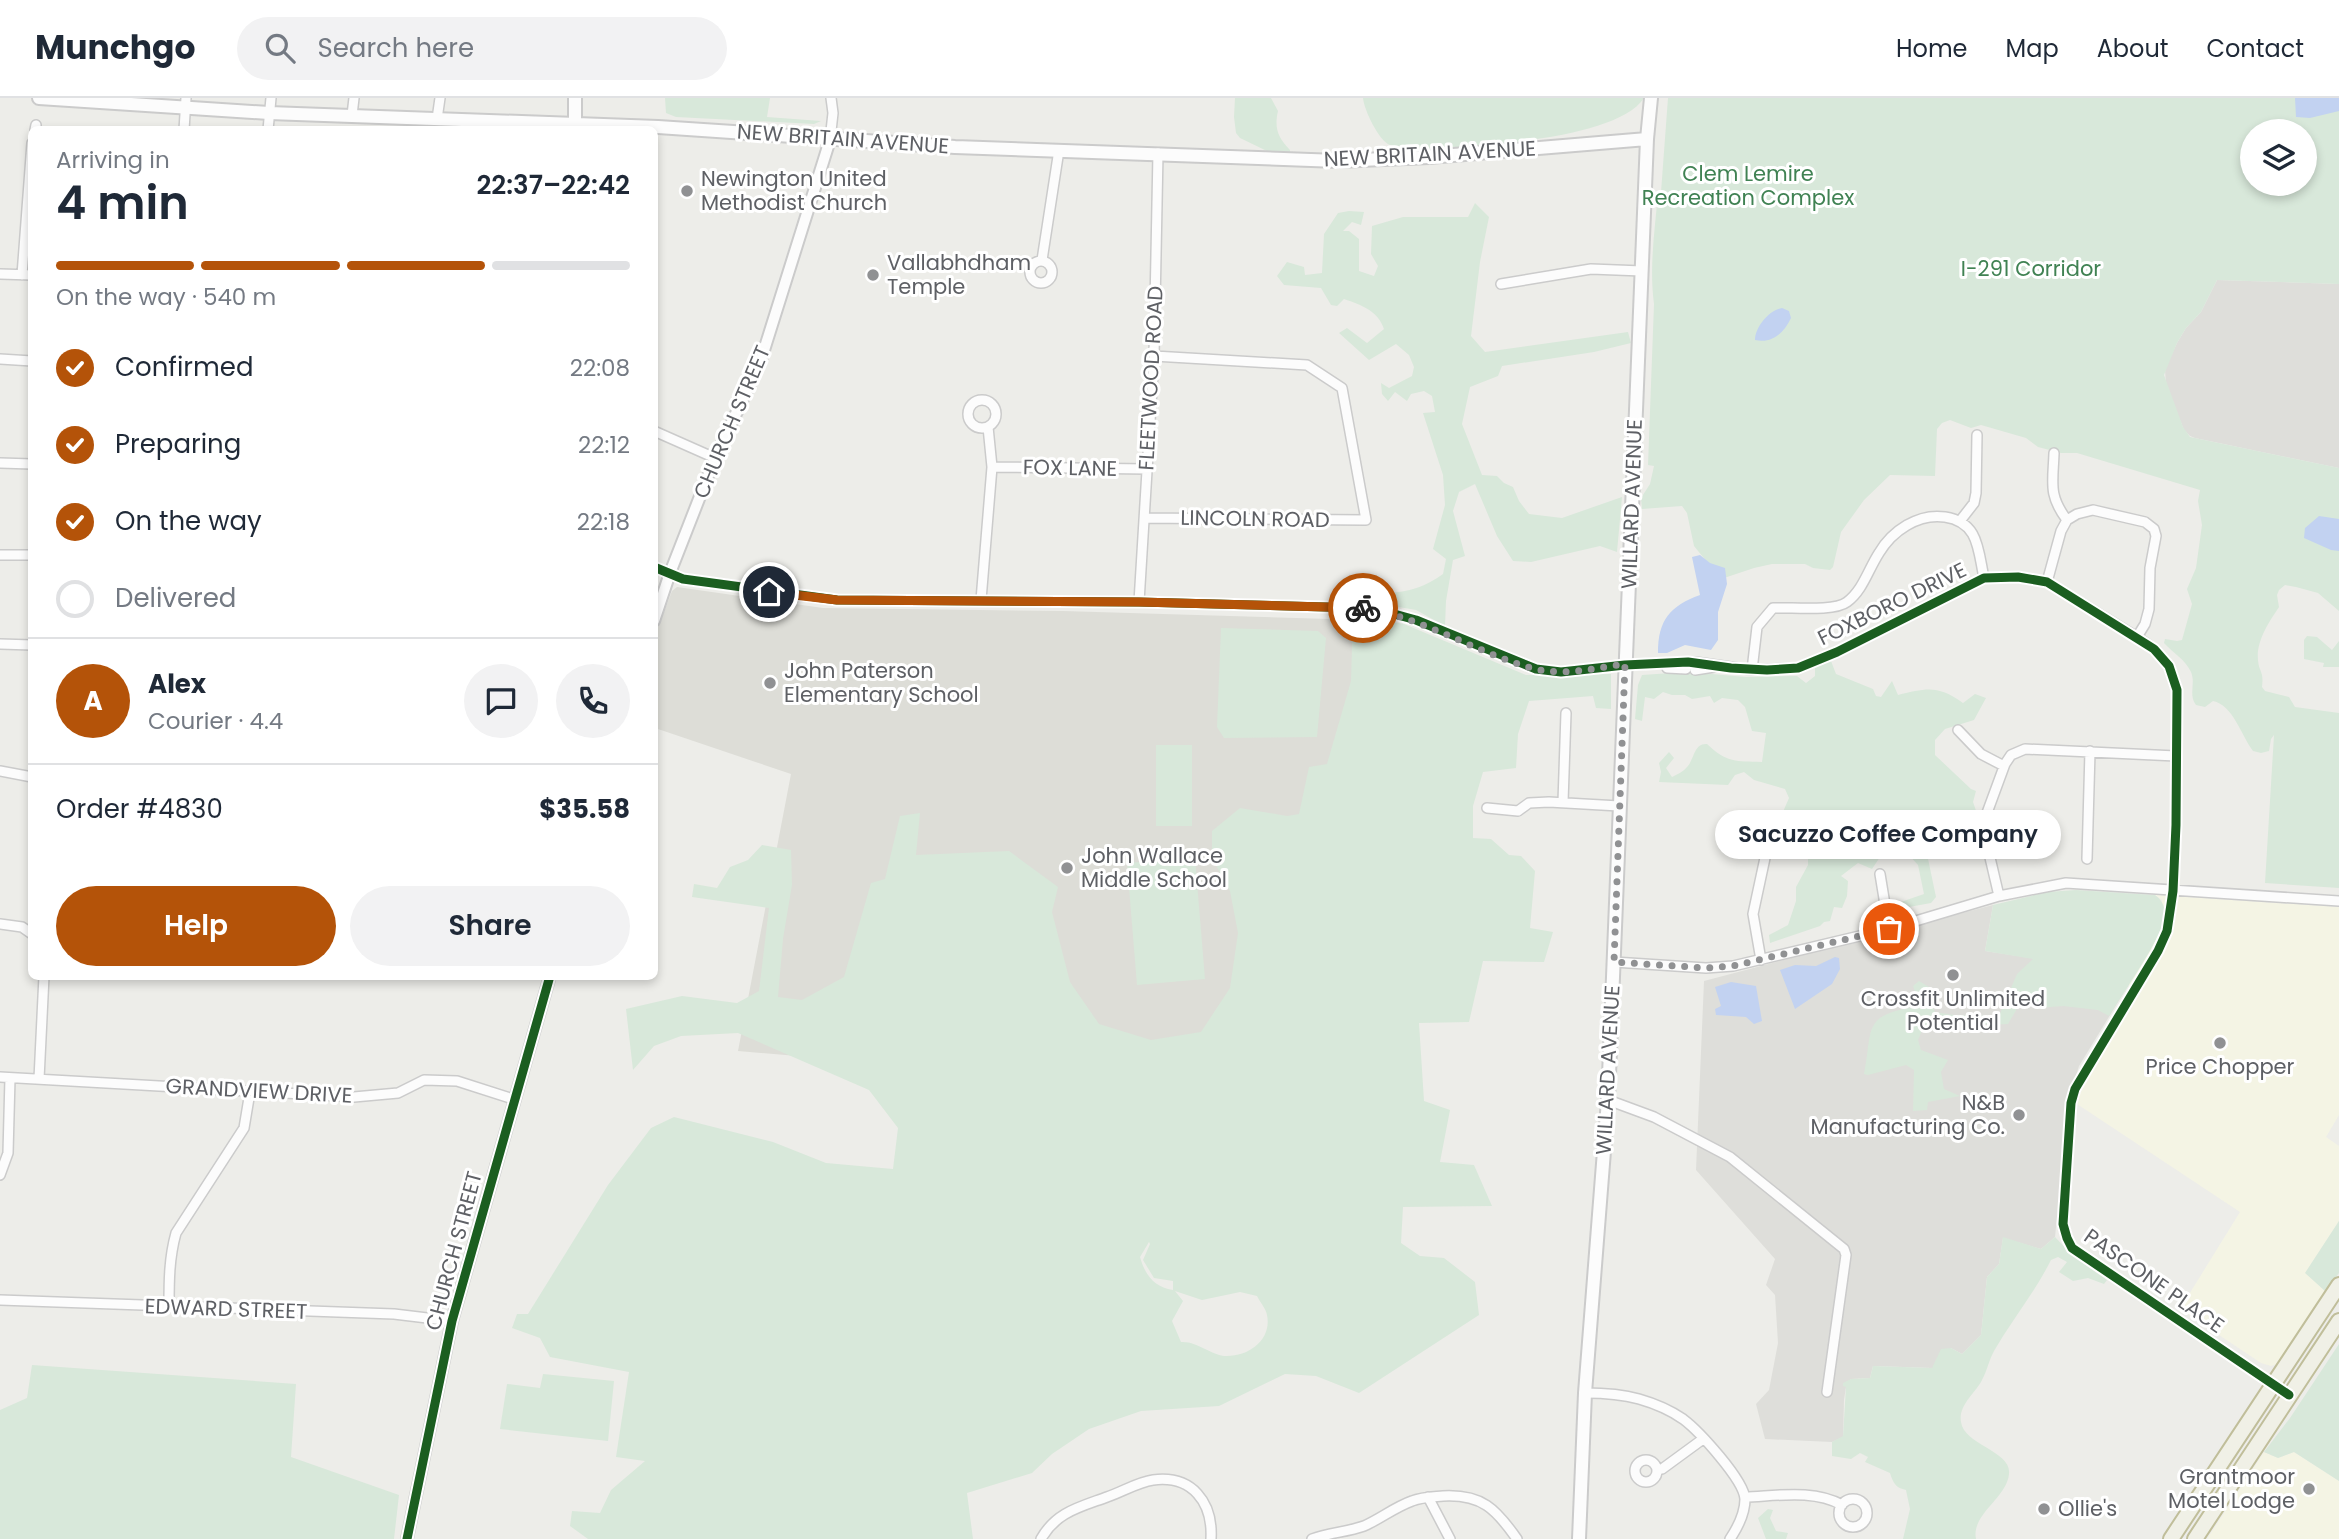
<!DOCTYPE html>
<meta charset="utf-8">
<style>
body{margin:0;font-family:Poppins,sans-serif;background:#f2f2f3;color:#1f2937;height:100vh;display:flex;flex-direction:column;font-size:26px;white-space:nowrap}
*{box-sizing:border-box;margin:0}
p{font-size:23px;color:#747a83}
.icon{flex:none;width:38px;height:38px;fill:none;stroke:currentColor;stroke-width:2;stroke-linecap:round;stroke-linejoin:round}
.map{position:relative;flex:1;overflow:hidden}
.side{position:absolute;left:28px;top:28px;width:630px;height:854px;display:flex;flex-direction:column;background:#fff;border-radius:10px;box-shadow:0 4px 10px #0003}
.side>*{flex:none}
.buttons{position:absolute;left:2240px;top:21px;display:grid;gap:14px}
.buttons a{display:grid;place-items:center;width:77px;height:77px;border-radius:50%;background:#fff;box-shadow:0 4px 10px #0003;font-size:35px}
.pin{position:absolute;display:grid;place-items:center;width:60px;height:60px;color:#fff;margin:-30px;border:4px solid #fff;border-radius:50%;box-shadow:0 2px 7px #0007}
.courier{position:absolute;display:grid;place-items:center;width:70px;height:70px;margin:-35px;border:5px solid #b45309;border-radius:50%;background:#fff;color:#222;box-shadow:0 2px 9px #0007}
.bubble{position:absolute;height:49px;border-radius:24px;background:#fff;box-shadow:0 4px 10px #0003;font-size:23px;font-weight:600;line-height:49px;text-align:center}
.head em{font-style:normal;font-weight:600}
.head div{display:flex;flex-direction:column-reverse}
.head{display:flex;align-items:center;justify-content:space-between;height:119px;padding:0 28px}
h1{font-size:46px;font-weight:600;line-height:52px}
.bar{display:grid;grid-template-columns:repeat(4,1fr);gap:10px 7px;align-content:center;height:84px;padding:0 28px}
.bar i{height:9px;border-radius:5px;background:#e0e1e3}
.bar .selected{background:#b45309}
.bar p{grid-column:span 4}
.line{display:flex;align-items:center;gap:18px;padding:0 28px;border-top:2px solid #e0e1e3}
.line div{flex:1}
.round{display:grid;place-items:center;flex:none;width:74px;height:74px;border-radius:37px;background:#f2f2f3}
ol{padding:0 28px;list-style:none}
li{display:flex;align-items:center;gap:21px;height:77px}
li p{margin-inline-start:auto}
li .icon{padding:7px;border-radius:50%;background:#b45309;color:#fff;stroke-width:4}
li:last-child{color:#747a83}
li i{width:38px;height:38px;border:4px solid #e0e1e3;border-radius:50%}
.cta{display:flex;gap:14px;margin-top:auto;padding:14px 28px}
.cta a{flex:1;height:80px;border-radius:42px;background:#b45309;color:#fff;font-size:28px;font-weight:600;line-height:80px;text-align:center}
.cta a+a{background:#f2f2f3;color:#1f2937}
header{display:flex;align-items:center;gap:42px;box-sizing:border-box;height:98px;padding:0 35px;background:#fff;border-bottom:2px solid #e0e1e3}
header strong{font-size:33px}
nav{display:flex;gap:38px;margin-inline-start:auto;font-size:24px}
.search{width:490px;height:63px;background:#f2f2f3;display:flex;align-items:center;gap:18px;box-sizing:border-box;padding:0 24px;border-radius:38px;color:#747a83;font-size:26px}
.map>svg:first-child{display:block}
</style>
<header>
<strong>Munchgo</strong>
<div class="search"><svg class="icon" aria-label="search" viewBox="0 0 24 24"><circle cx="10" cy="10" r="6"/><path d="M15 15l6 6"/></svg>Search here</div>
<nav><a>Home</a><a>Map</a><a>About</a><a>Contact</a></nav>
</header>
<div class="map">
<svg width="2339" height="1441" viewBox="0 0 2339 1441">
<rect width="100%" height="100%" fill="#edede9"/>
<path fill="#f4f4e4" d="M2155 797 2339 809V1017L2326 1039 2339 1048V1123L2306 1174 2325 1193 2280 1265 2271 1268 2261 1265 2180 1211 2240 1114 2077 1006 2080 991 2119 928 2126 911 2129 886 2161 832 2162 802Z
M2264 1354 2278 1360 2294 1354 2339 1383V1441H2207Z"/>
<path fill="#dededa" d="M2217 182 2339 186V370L2195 340 2190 338 2184 332 2166 287 2165 271 2177 245 2186 230 2201 214Z
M1993 807 1985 853 2121 874 2129 886 2079 968 2069 1000 2055 1139 2041 1151 2003 1140 1999 1166 1987 1179 1981 1237 1962 1256 1951 1250 1933 1270 1873 1268 1870 1280 1851 1281 1846 1289 1844 1302 1843 1339 1832 1344 1765 1341 1756 1306 1769 1292 1778 1245 1775 1197 1766 1187 1775 1161 1696 1072 1704 883Z"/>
<path fill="#ddddd7" d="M677 489 823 510 1063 513 1364 522 1293 979 914 968 738 953 791 676 655 630 654 540 672 493Z"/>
<path fill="#d8e8da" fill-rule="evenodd" d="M665 0H770L767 19 821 23 814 26 676 19 666 15Z
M1235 0H1271L1278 13C1274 30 1278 40 1290 52V56L1269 54 1240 40 1236 35 1234 19Z
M1363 0H1644C1616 43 1468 48 1418 53V48C1408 49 1399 50 1390 47 1379 43 1364 12 1363 0Z
M1668 0H2339V186L2217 182 2201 214 2186 230 2177 245 2164 277 2183 329 2190 339 2339 370V513L2318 495 2296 489 2285 487 2279 492 2277 497 2279 509C2269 524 2256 543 2258 562 2259 575 2264 572 2262 589L2265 593 2289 599 2295 609 2339 615V790L2265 785 2274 637 2271 641 2269 653 2261 655 2253 653C2241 637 2233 607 2213 603L2205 609 2196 607C2188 596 2196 586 2191 574 2185 561 2173 555 2164 545L2165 541 2177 543 2182 542 2192 506 2187 491 2196 470 2202 427 2198 403 2200 392 2077 355H2061L2038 349 2026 340 1981 327 1971 330 1950 322 1942 325 1937 331 1935 378 1890 377 1864 402 1841 434 1833 469 1830 472 1813 470 1805 466H1772L1754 470 1721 481 1694 448 1687 415 1682 408 1642 411 1641 400 1650 386 1654 368 1648 367 1654 206C1649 168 1655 132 1658 94H1661ZM2252 33H2305V86H2252Z
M1475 105 1489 119 1480 164 1471 238 1485 254 1628 234 1631 245 1594 254 1502 268 1498 278 1470 289 1462 326 1482 377 1497 378 1504 385 1513 389 1519 403 1529 416 1562 420 1622 399 1617 454 1600 448 1531 464 1513 463 1497 438 1475 386 1459 394 1453 413 1465 458 1453 462 1446 503 1445 528 1416 512 1393 508 1387 495C1409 494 1425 489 1443 476L1446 461 1433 451 1445 407 1443 377 1423 315 1435 314 1432 298 1424 293 1411 296 1407 303 1395 294 1388 303 1382 296 1381 285 1389 290 1412 278 1414 269 1409 257 1396 246 1369 262 1339 235 1347 230 1367 245 1384 231C1378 213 1362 207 1344 201L1337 208 1331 207 1321 190 1284 187 1277 178 1287 164 1304 169 1305 177 1322 175 1324 136 1338 115 1349 113 1364 114 1361 127 1352 124 1343 133H1349L1359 141V173L1374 178 1378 168 1371 156 1372 128 1403 119H1468Z
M1353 517 1404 526 1526 577 1611 576V611L1596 610 1593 598 1529 603 1518 636 1516 670 1483 674 1473 708V740L1491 741 1509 757 1521 758 1535 773 1530 830 1553 834 1544 864 1483 863 1469 924 1419 925 1424 1003 1450 1012 1440 1064 1474 1067 1492 1108 1403 1109 1401 1145 1420 1158 1444 1160 1475 1184 1479 1217 1359 1295 1316 1278 1285 1276 1219 1308 1141 1313 1089 1331 1052 1356 1032 1375 967 1395 973 1441H588L570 1428 572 1413 600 1415 611 1392 645 1363 616 1359 629 1274 550 1259 540 1240 512 1230 517 1216H528L608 1087 651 1030 674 1019 773 1044 826 1065 893 1071 898 1030 869 992 738 935 681 938 654 948 633 972 626 911 682 898 737 905 759 893 769 810 692 799 694 786 717 790 730 769 748 762 762 747 791 752 792 787 783 841 778 899 802 902 844 879 871 785 885 781 900 718 920 715 916 757 1009 753 1058 789 1052 814 1070 884 1099 926 1151 942 1201 934 1230 890 1238 835 1230 793 1212 760V733L1240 710 1287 718 1299 716 1309 669 1327 666 1351 583ZM1149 1144 1150 1146 1143 1162 1154 1180 1173 1183V1192C1154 1189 1145 1177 1140 1159ZM1175 1193 1202 1202 1240 1194 1257 1198C1260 1204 1266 1211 1267 1217 1272 1241 1250 1258 1227 1258 1211 1258 1198 1243 1181 1244L1172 1223 1183 1203Z
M1221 530 1318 533 1326 540 1317 639 1224 640 1217 629Z
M2307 538 2317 539 2332 552 2339 543V569H2323L2324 565 2304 561V542Z
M1831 563 1836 576 1873 591 1876 598 1881 599 1892 583 1898 597C1927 590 1938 587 1963 605L1975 596 1986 600 1974 622 1945 631 1935 642V657L1971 691 1976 693 1973 704 1980 724 1976 726C1951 716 1938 738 1927 756L1936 799 1931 805 1898 811 1895 806 1924 796 1918 767 1908 756 1891 760 1880 759 1872 771 1858 765 1841 778 1848 783 1847 798 1842 810 1834 809 1830 823 1824 824 1820 828 1770 845 1769 837 1788 827 1796 803V789L1808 767V750L1798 733 1784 729 1782 716 1789 700 1785 691 1754 682 1744 674 1735 677 1728 687 1659 684 1661 674 1659 665 1669 654 1674 660 1666 670 1672 679C1676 677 1683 674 1686 670 1695 662 1693 645 1707 646 1727 665 1736 663 1762 664L1766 635 1752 633 1745 609 1738 602 1722 600 1714 605 1710 598 1692 601 1685 597H1672L1663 594 1654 601 1645 599 1642 623 1635 621 1638 587 1642 577 1686 574V576L1701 575 1746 579 1797 578 1806 585 1815 578V570Z
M1156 647H1192V728H1156Z
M1195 760 1205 881 1137 887 1127 765Z
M2076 792 2155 797C2161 801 2165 808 2165 816 2164 838 2122 896 2109 918L2098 912 2063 908 2038 910 2021 904 2008 926C1983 928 1945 920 1923 930L1918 942 1921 952 1948 962 1941 974 1944 991 1960 998 1928 1004 1927 1012 1913 1013 1914 972 1906 967 1868 977 1864 976C1873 930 1862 918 1914 909L1918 902 1913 888 1919 883 1929 889V902L1935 914 1954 917 1999 918 2017 876 2033 861 1985 853 1993 807 2047 794Z
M2339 1123V1175L2325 1193 2305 1175Z
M2003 1139 2041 1151 2055 1139 2073 1158 2107 1182 2104 1186 2088 1180 2073 1183 2059 1174 2067 1164 2058 1159 2051 1162C2035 1194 2012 1222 1994 1253 1989 1262 1987 1273 1982 1282 1975 1296 1958 1307 1961 1324 1964 1347 2012 1353 2009 1376 2007 1400 1971 1416 1976 1441H1903L1910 1411 1906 1392C1896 1390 1893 1385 1890 1375L1865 1364 1868 1359 1860 1355 1851 1361 1832 1358V1344L1843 1338 1846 1289 1843 1288V1285L1851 1281 1870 1280 1873 1268 1932 1270 1941 1251 1951 1250 1962 1256 1981 1237 1987 1179 1999 1166Z
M2339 1246V1383L2294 1354 2278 1360 2264 1354 2290 1320Z
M32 1267 296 1286 291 1359 399 1397 394 1441H0V1312L27 1300Z
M543 1276 614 1283 608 1343 500 1331 507 1286 540 1290Z
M1768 1411 1773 1412 1770 1420 1776 1433 1788 1435 1786 1441H1766L1758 1420Z"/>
<path fill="#c2d2f1" d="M2295 0H2339V13L2310 20 2296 19Z
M1782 210 1789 213 1791 220C1784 235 1772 246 1755 242 1755 229 1769 212 1782 210Z
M2319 418 2339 421V453L2331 452 2304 440 2305 430Z
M1700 457 1710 465 1725 470 1727 486 1718 514V542L1711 552 1685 547 1667 555H1658C1658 522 1670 508 1700 497L1692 459Z
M1835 859 1839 860 1840 871 1832 886 1795 911 1780 872 1795 867 1816 868Z
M1731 884 1756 888 1762 923 1754 926 1746 919 1716 917 1715 911 1721 908 1715 889Z"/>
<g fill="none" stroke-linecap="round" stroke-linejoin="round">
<g stroke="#cbcbcb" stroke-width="12">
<path id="minor" d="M352 17 354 0
M437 21 440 0
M35 32 36 27
M184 32 186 0
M268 32 271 0
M830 42 833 15 831 0
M1042 162 1059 52
M1030 174a11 11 0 1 1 22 0a11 11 0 1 1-22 0Z
M0 176 32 177
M22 177 32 45
M1501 186 1591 171 1642 173
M0 261 32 263
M968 316a14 14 0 1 1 28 0a14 14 0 1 1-28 0Z
M654 333 715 360
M2054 355C2053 385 2048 397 2067 422
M0 365 32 366
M992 369 1147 371
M1145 420 1366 422 1342 290 1307 267 1154 258
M1960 423 1974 405 1976 395 1977 337
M0 457H32
M654 469 683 481 837 502 1139 504 1363 510 1387 514 1416 522 1536 571 1561 574 1625 567 1687 564
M2047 484 2061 433 2067 422 2077 416 2093 412 2145 424 2154 431 2156 438 2150 470 2149 511 2145 526 2137 539
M981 502 992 369 988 329
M1139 504 1154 258 1158 55
M0 546 32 547
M1695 564 1752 572 1798 570 1837 554 1984 480 2018 479 2047 484 2137 539 2154 551 2169 568 2177 592 2176 727 2173 793 2167 833 2158 853 2075 991 2071 1005 2063 1126 2067 1140 2072 1150 2289 1297
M1667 570 1686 571
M1695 572 1714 569
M1752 572 1757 529 1773 510C1790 509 1834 514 1847 504 1863 492 1868 472 1879 455 1892 433 1918 415 1945 419 1979 424 1978 452 1984 480
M1958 632 1981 656 2004 668
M0 673 32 679
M1563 704 1566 615
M1487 710 1518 713 1529 705 1549 704 1619 708
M1738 738a14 14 0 1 1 28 0a14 14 0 1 1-28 0Z
M1761 749 1765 760 1753 816 1761 862
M2087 761 2090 653
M1880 776 1889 831
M1999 798 1988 751 1984 723 2005 666 2011 657 2025 651 2176 658
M0 826 22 829 32 836
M1614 864 1706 870 1733 868 1889 831 1999 798 2066 785 2339 803
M0 979 354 999 398 995 424 982 457 983 513 1001
M39 981 44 878
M1608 1002 1654 1019 1730 1059 1844 1151 1846 1157 1827 1294
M0 1077 8 1055 10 980
M0 1202 394 1216 452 1223
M169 1209C169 1184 169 1160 176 1135L244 1030 250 994
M1585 1295C1603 1295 1621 1296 1639 1301 1653 1305 1670 1312 1683 1321 1699 1333 1744 1382 1745 1401 1745 1416 1738 1429 1730 1441
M1635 1373a11 11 0 1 1 22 0a11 11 0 1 1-22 0Z
M1658 1372 1662 1371 1703 1341
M1428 1399 1450 1441
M1745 1399C1776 1398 1814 1391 1842 1407
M1839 1415a14 14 0 1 1 28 0a14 14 0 1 1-28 0Z
M1041 1441C1056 1414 1080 1409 1107 1399 1122 1394 1138 1384 1153 1382 1192 1377 1213 1404 1211 1441
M1312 1441C1328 1435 1347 1434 1364 1428 1380 1421 1395 1409 1412 1403 1422 1399 1432 1399 1443 1398 1482 1396 1496 1411 1517 1441"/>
</g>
<g stroke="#cbcbcb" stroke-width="14">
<path id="tertiary" d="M654 523 670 475 715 360 760 265 830 42
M407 1441 452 1223 550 878"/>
</g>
<g stroke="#cbcbcb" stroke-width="16">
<path id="secondary" d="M39 0 269 15 658 29 955 49 1338 63 1429 59 1647 41
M575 0V25
M1579 1441 1585 1295 1608 1002 1647 41 1651 0"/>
</g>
<g stroke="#c0be9a" stroke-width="18">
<path id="trunk" d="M2171 1441 2339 1187
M2195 1441 2339 1223"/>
</g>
<use href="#minor" stroke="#fcfcfc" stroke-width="9"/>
<use href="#tertiary" stroke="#fcfcfc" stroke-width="10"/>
<use href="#secondary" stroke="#fcfcfc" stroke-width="12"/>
<use href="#trunk" stroke="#f0f0e6" stroke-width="14"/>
<g stroke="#fff" stroke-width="13">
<path id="cycleway" d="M654 469 683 481 837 502 1139 504 1363 510 1387 514 1416 522 1536 571 1561 574 1625 567 1688 564 1731 570 1767 572 1798 570 1837 554 1984 480 2018 479 2047 484 2154 551 2169 568 2177 592 2176 727 2173 793 2167 833 2158 853 2075 991 2071 1005 2063 1126 2067 1140 2072 1150 2289 1297
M407 1441 452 1223 550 878"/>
</g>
<use href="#cycleway" stroke="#1b5e20" stroke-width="9"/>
</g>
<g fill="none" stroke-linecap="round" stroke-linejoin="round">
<path stroke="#909193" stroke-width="7" stroke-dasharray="0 12.6" d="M1363 510C1426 520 1475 555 1535 571 1564 578 1596 570 1625 566L1614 864 1706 870 1733 868 1889 831"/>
<path stroke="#b45309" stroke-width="9" d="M769 494 837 502 1139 504 1363 510"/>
</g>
<g fill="#909193" stroke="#fff" stroke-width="2.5">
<circle cx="687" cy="93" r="7"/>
<circle cx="873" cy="177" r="7"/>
<circle cx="770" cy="585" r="7"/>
<circle cx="1067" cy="770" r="7"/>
<circle cx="1953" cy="877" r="7"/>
<circle cx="2220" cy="945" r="7"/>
<circle cx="2019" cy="1017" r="7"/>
<circle cx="2309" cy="1391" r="7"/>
<circle cx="2044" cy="1411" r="7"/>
</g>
<g text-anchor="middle" stroke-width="6" stroke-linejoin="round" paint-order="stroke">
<g font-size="21" fill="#5e6065" stroke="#fff">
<text transform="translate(843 41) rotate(4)" y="7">NEW BRITAIN AVENUE</text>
<text transform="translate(1430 56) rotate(-3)" y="7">NEW BRITAIN AVENUE</text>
<text transform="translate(1151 280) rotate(-87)" y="7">FLEETWOOD ROAD</text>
<text transform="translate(732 324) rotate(-67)" y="7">CHURCH STREET</text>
<text transform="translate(1070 370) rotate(1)" y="7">FOX LANE</text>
<text transform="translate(1632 406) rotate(-88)" y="7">WILLARD AVENUE</text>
<text transform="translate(1255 421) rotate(1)" y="7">LINCOLN ROAD</text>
<text transform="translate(1892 506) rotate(-26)" y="7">FOXBORO DRIVE</text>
<text transform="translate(1608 972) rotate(-87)" y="7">WILLARD AVENUE</text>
<text transform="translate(259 993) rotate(3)" y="7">GRANDVIEW DRIVE</text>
<text transform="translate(454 1153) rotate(-75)" y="7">CHURCH STREET</text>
<text transform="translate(2154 1183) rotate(35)" y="7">PASCONE PLACE</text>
<text transform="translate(226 1211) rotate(2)" y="7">EDWARD STREET</text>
</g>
<g font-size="21" fill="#408253" stroke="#fff">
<text x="1748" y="83">Clem Lemire<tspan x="1748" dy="24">Recreation Complex</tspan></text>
<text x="2031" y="178">I-291 Corridor</text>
</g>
<g font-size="21" fill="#5e6065" stroke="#fff" text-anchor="start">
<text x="701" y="88">Newington United<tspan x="701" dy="24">Methodist Church</tspan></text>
<text x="887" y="172">Vallabhdham<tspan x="887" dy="24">Temple</tspan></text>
<text x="784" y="580">John Paterson<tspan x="784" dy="24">Elementary School</tspan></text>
<text x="1081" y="765">John Wallace<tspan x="1081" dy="24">Middle School</tspan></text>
<text x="1953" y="908" text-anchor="middle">Crossfit Unlimited<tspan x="1953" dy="24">Potential</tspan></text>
<text x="2220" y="976" text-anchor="middle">Price Chopper</text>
<text x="2005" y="1012" text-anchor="end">N&amp;B<tspan x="2005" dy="24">Manufacturing Co.</tspan></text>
<text x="2295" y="1386" text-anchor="end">Grantmoor<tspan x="2295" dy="24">Motel Lodge</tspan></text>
<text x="2058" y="1418">Ollie's</text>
</g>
</g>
</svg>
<div class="buttons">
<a><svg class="icon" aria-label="layers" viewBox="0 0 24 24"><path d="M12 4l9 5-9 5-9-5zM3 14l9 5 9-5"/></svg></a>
</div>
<div class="pin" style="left:1889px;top:831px;background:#ea580c"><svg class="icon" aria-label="bag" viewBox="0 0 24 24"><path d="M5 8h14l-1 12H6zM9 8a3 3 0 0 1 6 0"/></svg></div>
<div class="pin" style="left:769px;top:494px;background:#1f2937"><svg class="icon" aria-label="home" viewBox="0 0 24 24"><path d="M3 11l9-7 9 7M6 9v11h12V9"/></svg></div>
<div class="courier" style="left:1363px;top:510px"><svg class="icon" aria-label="bike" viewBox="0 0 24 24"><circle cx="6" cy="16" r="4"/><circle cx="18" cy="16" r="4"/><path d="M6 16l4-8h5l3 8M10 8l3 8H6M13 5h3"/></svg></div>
<div class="bubble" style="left:1715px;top:712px;width:346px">Sacuzzo Coffee Company</div>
<section class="side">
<div class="head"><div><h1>4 min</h1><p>Arriving in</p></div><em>22:37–22:42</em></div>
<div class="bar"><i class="selected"></i><i class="selected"></i><i class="selected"></i><i></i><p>On the way · 540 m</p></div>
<ol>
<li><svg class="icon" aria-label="check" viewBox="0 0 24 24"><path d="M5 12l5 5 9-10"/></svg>Confirmed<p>22:08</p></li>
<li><svg class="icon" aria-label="check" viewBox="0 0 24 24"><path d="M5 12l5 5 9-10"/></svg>Preparing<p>22:12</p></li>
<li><svg class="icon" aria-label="check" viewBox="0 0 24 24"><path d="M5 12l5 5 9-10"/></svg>On the way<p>22:18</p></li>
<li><i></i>Delivered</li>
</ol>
<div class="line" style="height:126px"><b class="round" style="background:#b45309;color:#fff">A</b><div><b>Alex</b><p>Courier · 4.4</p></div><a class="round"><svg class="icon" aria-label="chat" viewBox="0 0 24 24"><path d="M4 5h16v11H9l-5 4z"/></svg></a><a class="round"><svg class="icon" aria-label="phone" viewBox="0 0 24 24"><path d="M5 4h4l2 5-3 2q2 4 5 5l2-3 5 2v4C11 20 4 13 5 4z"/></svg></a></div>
<div class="line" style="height:91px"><div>Order #4830</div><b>$35.58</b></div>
<div class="cta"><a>Help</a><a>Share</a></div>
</section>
</div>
